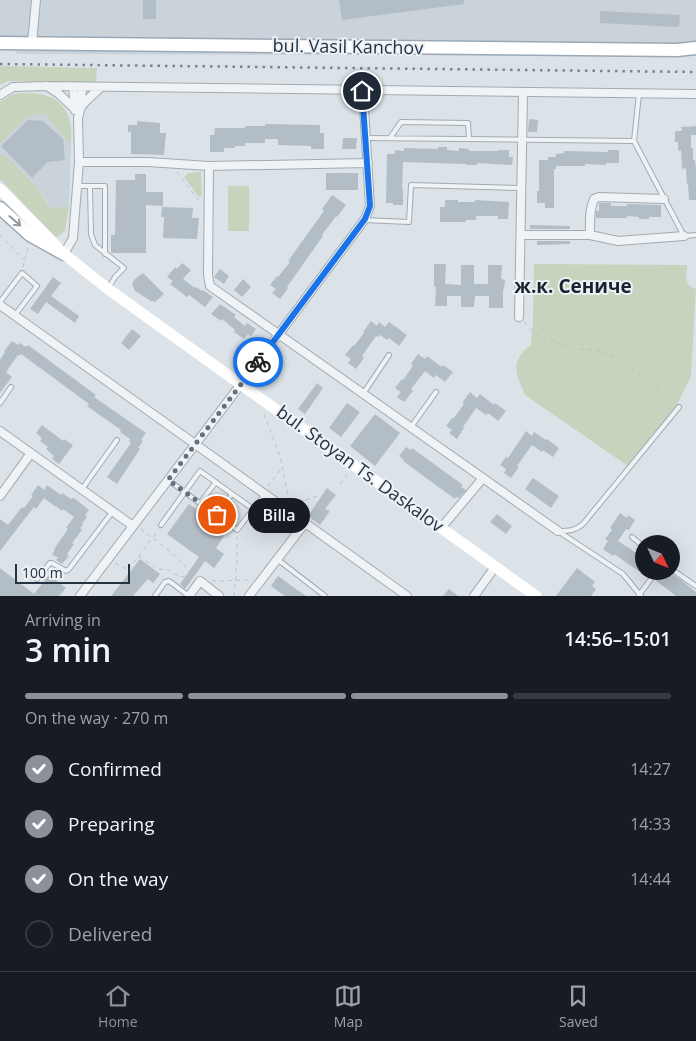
<!DOCTYPE html>
<meta charset="utf-8">
<style>
body{margin:0;font-family:"Open Sans",sans-serif;background:#242831;color:#f1f3f6;height:100vh;display:flex;flex-direction:column;font-size:19px;white-space:nowrap}
*{box-sizing:border-box;margin:0}
p{font-size:16px;color:#9ea1a6}
.icon{flex:none;width:28px;height:28px;fill:none;stroke:currentColor;stroke-width:2;stroke-linecap:round;stroke-linejoin:round}
.map{position:relative;height:596px;overflow:hidden}
.sheet{display:flex;flex-direction:column;background:#171b24;flex:1}
.sheet>*{flex:none}
.needle{width:32px;rotate:133deg}
.buttons{position:absolute;left:635px;top:535px;display:grid;gap:10px}
.buttons a{display:grid;place-items:center;width:45px;height:45px;border-radius:50%;background:#171b24;box-shadow:0 5px 20px #0002;font-size:25px}
.scale{position:absolute;left:15px;bottom:12px;width:115px;box-sizing:border-box;padding-left:5px;border:2px solid #243340;border-top:0;font-size:14px;line-height:18px;white-space:nowrap;color:#243340;-webkit-text-stroke:4px #ecf1f6;paint-order:stroke}
.pin{position:absolute;display:grid;place-items:center;width:42px;height:42px;color:#fff;margin:-21px;border:2px solid #fff;border-radius:50%;box-shadow:0 1px 5px #0007}
.courier{position:absolute;display:grid;place-items:center;width:50px;height:50px;margin:-25px;border:4px solid #1a73e8;border-radius:50%;background:#fff;color:#222;box-shadow:0 1px 6px #0007}
.bubble{position:absolute;height:35px;border-radius:18px;background:#171b24;box-shadow:0 5px 20px #0002;font-size:16px;font-weight:600;line-height:35px;text-align:center}
.head em{font-style:normal;font-weight:600}
.head div{display:flex;flex-direction:column-reverse}
.head{display:flex;align-items:center;justify-content:space-between;height:85px;padding:0 25px}
h1{font-size:32px;font-weight:600;line-height:38px}
.bar{display:grid;grid-template-columns:repeat(4,1fr);gap:8px 5px;align-content:center;height:60px;padding:0 25px}
.bar i{height:6px;border-radius:4px;background:#363941}
.bar .on{background:#8c9099}
.bar p{grid-column:span 4}
ol{padding:0 25px;list-style:none}
li{display:flex;align-items:center;gap:15px;height:55px}
li p{margin-inline-start:auto}
li .icon{padding:5px;border-radius:50%;background:#8c9099;color:#fff;stroke-width:4}
li:last-child{color:#9ea1a6}
li i{width:28px;height:28px;border:2px solid #363941;border-radius:50%}
.dock{display:flex;justify-content:space-around;align-items:center;height:70px;border-top:1px solid #363941;background:#171b24;font-size:14px;color:#9ea1a6}
.dock a{display:grid;justify-items:center;gap:2px}
.dock .on{color:#8c9099}
.map>svg:first-child{display:block}
</style>
<div class="map">
<svg width="696" height="596" viewBox="0 0 696 596">
<rect width="100%" height="100%" fill="#dce3e8"/>
<path fill="#cad2da" d="M0 0H696V56L18 54 0 39Z
M44 113 71 146 69 207 51 208 34 184 9 158 0 154V144L28 115Z"/>
<path fill="#c6d3bd" d="M0 66 97 68 96 83 8 81 0 85Z
M20 93C42 93 61 95 69 118 72 126 71 137 71 146L44 113 28 116 0 144V102L13 94Z
M0 154 9 158 34 184 50 208 69 207 65 231 60 235 56 237 0 179Z
M201 172 202 195 199 197 184 177 189 173Z
M228 186H249V231H228Z
M534 264 687 265C687 277 683 285 696 289L691 376 675 409 628 466 525 395C516 374 509 361 531 345L533 319Z"/>
<path fill="#b3bdc5" d="M143 0H156V19H143Z
M339 0H464V4L342 20Z
M600 11 680 15 679 27 600 23Z
M529 119 538 120 537 132H528Z
M28 120 43 121 63 139 65 160 48 162 32 178 1 146Z
M137 121 160 123V133H166L164 155 131 154V132H128V125H137Z
M265 124 320 125V133H324V149H311V146L278 145V139H265V143H245V146H235V148H224V152H210V135H214L215 128H245V126H265Z
M696 126V135H691V148H693V160H695L696 169V200H689L688 184 687 185 686 168 682 169 681 150 678 151V142H675V131H682L681 127Z
M343 138H357L356 149H342Z
M438 147H447V150L459 151V148L469 149V151H498V150H509V157H513L512 165 477 163V165H466V164L403 162 402 189H403V205H393V203H386L387 154H395V150L404 151V148L438 149Z
M608 150H619V163H606V165L585 164V166H556V169H554V208H545V203H537V191H539V160H548V157H556V154L564 153V151L608 152Z
M326 173H358V190H326Z
M135 174H146V192H163V206L146 205V253H111V235H115L116 180H135Z
M332 195 346 205 337 217 336 216 322 235 323 236 287 287 288 288 280 299 272 293 276 289 270 285 277 276 278 277 290 262 288 261 324 211 322 209Z
M445 200H458V202H475V200L509 202 508 219H498V216H476V220H466V222H440V207H445Z
M599 203H611V206H627V204L661 205V217H649V219H639V217L627 216V218H596V211H599Z
M162 207 193 208 192 218H199L197 239 163 238 164 217H161Z
M530 225 570 226V229H530Z
M537 241H570V244L537 245Z
M182 263 191 270 183 279 195 288 196 287 202 291 203 290 213 297 205 307 189 295 187 297 170 284 173 281 167 277 175 267 177 269Z
M434 264H446L445 284 461 285V265H474V284H488V265H502L501 279 505 280 504 289H503V308H489V296H475L474 307H461V296H447V306H435L436 287H434Z
M220 269 229 276 224 284 214 277Z
M143 273 164 294 155 302 151 301 135 291 132 284 135 279Z
M53 277 61 283 51 296 79 316 75 323 46 302 38 314 30 309Z
M243 279 251 287 242 297 234 290Z
M220 304 236 315 234 317 245 326 247 323 256 329 251 336 248 334 244 339 234 332 235 330 222 319 221 321 211 314Z
M371 321 377 326 379 322 385 327 389 322 407 335 399 346 389 338 387 340 380 335 378 337 376 336 362 356 364 358 356 369 348 363 351 359 345 355 353 345 354 346 364 333 363 332Z
M132 329 141 336 129 350 121 343Z
M12 341 18 345 20 343 26 347 28 345 96 395 94 397 146 433 141 440 143 441 138 448 140 449 117 484 107 477 131 443 129 441 130 439 120 432 121 430 87 406 89 404 21 354 19 356 18 355 6 372 12 377 0 393V360L5 352 4 351Z
M418 354 425 359 427 356 442 367 443 365 453 372 445 382 436 375 434 378 425 371 411 389 413 391 404 402 397 397 401 392 395 388 402 379 403 380 413 366 411 364Z
M317 383 323 388 305 414 298 409Z
M470 392 477 398 480 394 494 405 495 403 506 411 498 421 488 413 486 415 476 408 463 427 464 428 457 439 449 433 452 430 446 426 452 418 453 419 464 404 462 403Z
M347 403 360 412 341 437 329 428Z
M375 414 400 433 375 466 350 446Z
M42 425 63 441 64 439 73 445 59 464 52 459 54 456 46 449 48 447 40 441 42 438 36 433Z
M526 431 532 436 534 432 546 440 547 439 559 448 553 457 543 450 542 452 532 445 517 466 519 467 511 478 504 473 506 469 500 465 506 457 508 458Z
M406 447 411 450 412 448 463 485 461 487 466 490 459 498 456 497 455 499 403 461 404 460 399 456Z
M533 478 559 496 551 508 525 489Z
M38 485 44 490 47 485 61 495 62 493 71 499 74 498 89 510 85 515 87 517 82 524 83 525 80 528 82 530 72 543 74 544 67 554 69 556 62 564 56 560 58 558 52 554 55 550 54 549 68 529 66 528 74 517 63 509 62 511 56 506V507L44 498 36 509 34 507 0 551V519L8 525 22 507 24 508 33 496 31 495Z
M327 488 336 495 325 509 330 511 320 525 308 516Z
M189 504 202 513 198 517 224 536 216 548 224 554 214 568 205 561 185 589 180 584 199 557 167 534Z
M620 513 627 518 628 515 635 520 629 530 626 529 618 541 644 558V566L640 572 614 554 613 556 603 549 608 541 605 539 612 530 610 528Z
M497 514 512 526 506 534 490 522Z
M659 536 670 544H654Z
M140 559 160 574 153 583 148 579 133 596H111Z
M0 568 34 594 49 575 66 588 59 596H0Z
M577 568 595 582 592 586 596 589 591 596H556Z
M661 571H665L671 576 673 575 681 580 696 592V596H676L655 580Z
M278 576 296 589 306 596H285L271 586Z
M449 589 458 596H443Z"/>
<g fill="none" stroke-linecap="round" stroke-linejoin="round">
<g stroke="#a1abb2" stroke-width="6">
<path id="lane" d="M639 94 634 141 684 236 696 235
M366 138 634 141
M390 138 401 122 468 123 469 139
M77 186H105V254
M90 186 91 234 95 245 124 268 115 277 109 287
M363 220 409 222 411 185 521 188
M0 302 22 273 37 286 15 315
M363 394 389 355
M0 403 11 387
M411 427 436 392
M168 480 237 530 265 494
M82 489 117 440
M200 503 216 482
M217 515 232 494
M161 525 200 471 253 509
M632 537 644 547
M277 559 325 596
M671 569 696 586
M37 579 50 563H52L66 571 69 569 113 511
M639 595 657 571
M155 596 165 582 169 581 189 596
M641 596 623 574 558 531C568 531 575 531 583 524L679 407"/>
</g>
<g stroke="#a1abb2" stroke-width="10">
<path id="street" d="M32 43 36 0
M47 86 59 94 74 108
M73 87 75 110
M0 95 13 87 47 86 696 94
M81 107 86 101 101 87
M79 162H148L209 166
M368 163 209 166 208 275 210 286 558 531
M522 235H590L618 241 684 236
M590 235C590 223 589 210 594 199L599 197 664 199
M64 254 73 238 79 162 78 118 81 107 82 87
M0 305 195 444 407 596
M519 317 523 93
M0 431 133 526
M0 496 31 453
M441 528 483 478
M80 596 279 334 365 219 370 206 363 91
M189 596 200 581 219 596
M249 596 305 523
M474 596 495 567"/>
</g>
<g stroke="#9aa9b5" stroke-width="15">
<path id="primary" d="M0 43 677 50 696 48
M0 208 30 235 64 254"/>
</g>
<path stroke="#bac1c7" stroke-width="1" stroke-dasharray="4 4" stroke-linecap="butt" d="M177 172 200 202
M0 235 25 261
M23 267 28 247
M524 322 537 335 573 349 599 350 622 361 674 404
M264 414 280 456 289 501
M340 484 348 474
M268 486 282 468
M290 503 300 502 320 495
M141 529 172 553 194 575
M139 556 157 569 168 570 178 576 183 577 188 574 192 577
M115 563 128 570 158 531
M212 581 251 580
M234 596 237 562V537"/>
<use href="#lane" stroke="#eff3f6" stroke-width="4"/>
<use href="#street" stroke="#eff3f6" stroke-width="8"/>
<path stroke="#fff" stroke-width="11" d="M0 189 64 254 108 289 536 596"/>
<use href="#primary" stroke="#fff" stroke-width="12"/>
<path stroke="#748593" stroke-width="2.5" stroke-dasharray="2.5 5" stroke-linecap="butt" d="M0 64 696 72"/>
</g>
<defs><path id="oneway-shaft" d="M-6 0H5M1.5-3L5.5 0L1.5 3" fill="none" stroke-width="1.6" stroke-linecap="round" stroke-linejoin="round" transform="scale(1.25)"/></defs>
<use stroke="#9299a0" href="#oneway-shaft" transform="translate(15 221) rotate(41)"/>
<g fill="none" stroke-linecap="round" stroke-linejoin="round">
<path stroke="#64717b" stroke-width="5" stroke-dasharray="0 9" d="M217 515 168 480 258 362"/>
<path stroke="#1a73e8" stroke-width="6" d="M258 362 365 219 370 206 362 91"/>
</g>
<g text-anchor="middle" stroke-width="4" stroke-linejoin="round" paint-order="stroke">
<g font-size="18" fill="#243340" stroke="#ecf1f6">
<text transform="translate(348 47) rotate(1)" y="6">bul. Vasil Kanchov</text>
<text transform="translate(360 469) rotate(36)" y="6">bul. Stoyan Ts. Daskalov</text>
</g>
<g font-size="19" font-weight="bold" fill="#172430" stroke="#ecf1f6">
<text x="573" y="293">ж.к. Сениче</text>
</g>
</g>
</svg>
<div class="buttons">
<a><svg class="needle" viewBox="-14 -14 28 28"><path d="M0-13l5 13h-10z" fill="#e53935"/><path d="M0 13l5-13h-10z" fill="#9ea1a6"/></svg></a>
</div>
<div class="scale">100 m</div>
<div class="pin" style="left:217px;top:515px;background:#ea580c"><svg class="icon" aria-label="bag" viewBox="0 0 24 24"><path d="M5 8h14l-1 12H6zM9 8a3 3 0 0 1 6 0"/></svg></div>
<div class="pin" style="left:362px;top:91px;background:#1f2937"><svg class="icon" aria-label="home" viewBox="0 0 24 24"><path d="M3 11l9-7 9 7M6 9v11h12V9"/></svg></div>
<div class="courier" style="left:258px;top:362px"><svg class="icon" aria-label="bike" viewBox="0 0 24 24"><circle cx="6" cy="16" r="4"/><circle cx="18" cy="16" r="4"/><path d="M6 16l4-8h5l3 8M10 8l3 8H6M13 5h3"/></svg></div>
<div class="bubble" style="left:248px;top:498px;width:62px">Billa</div>
</div>
<section class="sheet">
<div class="head"><div><h1>3 min</h1><p>Arriving in</p></div><em>14:56–15:01</em></div>
<div class="bar"><i class="on"></i><i class="on"></i><i class="on"></i><i></i><p>On the way · 270 m</p></div>
<ol>
<li><svg class="icon" aria-label="check" viewBox="0 0 24 24"><path d="M5 12l5 5 9-10"/></svg>Confirmed<p>14:27</p></li>
<li><svg class="icon" aria-label="check" viewBox="0 0 24 24"><path d="M5 12l5 5 9-10"/></svg>Preparing<p>14:33</p></li>
<li><svg class="icon" aria-label="check" viewBox="0 0 24 24"><path d="M5 12l5 5 9-10"/></svg>On the way<p>14:44</p></li>
<li><i></i>Delivered</li>
</ol>
</section>
<nav class="dock">
<a class="on"><svg class="icon" aria-label="home" viewBox="0 0 24 24"><path d="M3 11l9-7 9 7M6 9v11h12V9"/></svg>Home</a>
<a><svg class="icon" aria-label="map" viewBox="0 0 24 24"><path d="M3 6l6-2 6 2 6-2v14l-6 2-6-2-6 2zM9 4v14M15 6v14"/></svg>Map</a>
<a><svg class="icon" aria-label="saved" viewBox="0 0 24 24"><path d="M7 4h10v16l-5-4-5 4z"/></svg>Saved</a>
</nav>
